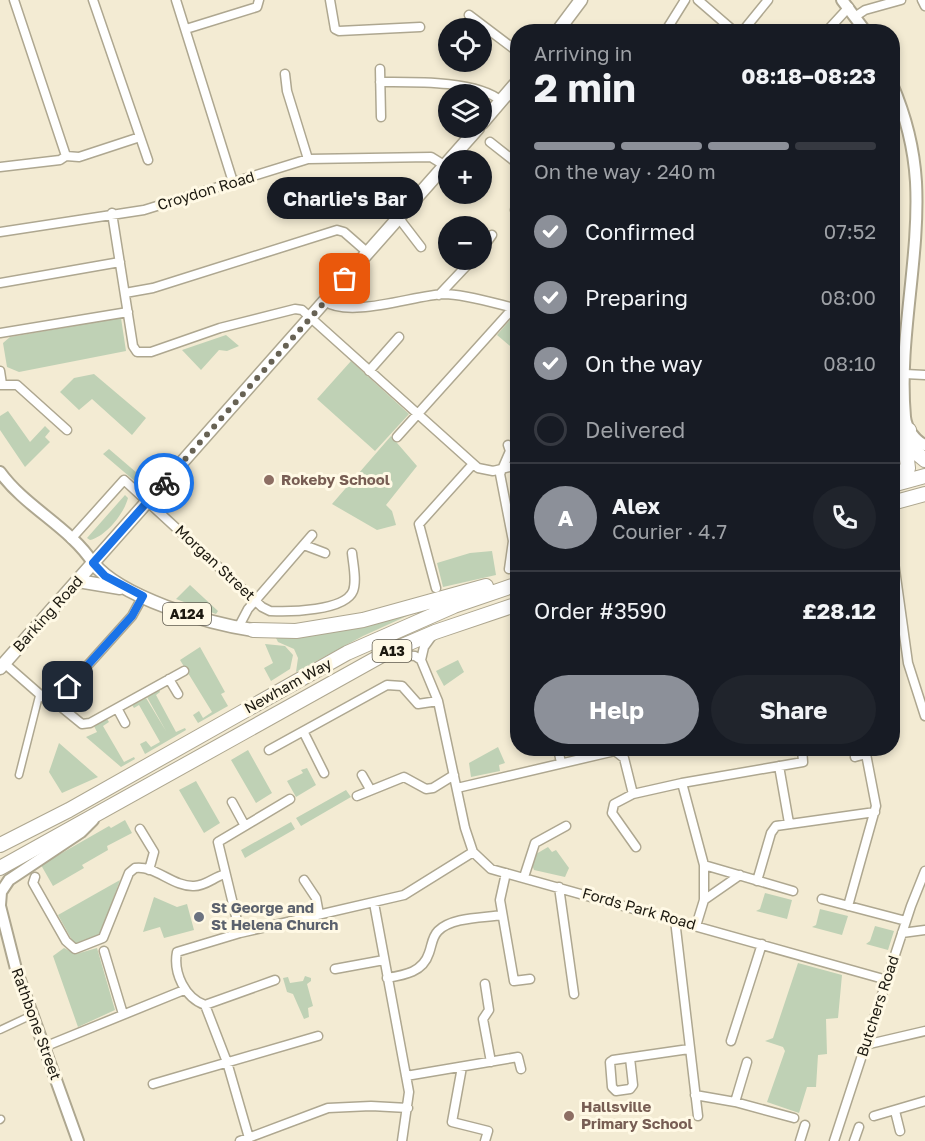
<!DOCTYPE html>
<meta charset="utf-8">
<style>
body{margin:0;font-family:"Golos Text",sans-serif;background:#20242c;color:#f1f3f6;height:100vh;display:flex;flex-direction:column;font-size:22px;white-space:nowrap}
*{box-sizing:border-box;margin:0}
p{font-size:20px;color:#9ea1a6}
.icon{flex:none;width:33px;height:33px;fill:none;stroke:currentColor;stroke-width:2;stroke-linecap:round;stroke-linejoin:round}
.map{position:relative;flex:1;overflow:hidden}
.details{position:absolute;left:510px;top:24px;width:390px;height:732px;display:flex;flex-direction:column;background:#171b24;border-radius:24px;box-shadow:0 3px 9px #0003}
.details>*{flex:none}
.fabs{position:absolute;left:438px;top:18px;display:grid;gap:12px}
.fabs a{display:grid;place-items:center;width:54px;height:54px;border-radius:50%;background:#171b24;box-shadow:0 3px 9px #0003;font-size:30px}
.pin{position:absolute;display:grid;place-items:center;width:51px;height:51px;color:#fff;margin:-26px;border-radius:12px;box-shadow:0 3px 9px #0006}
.courier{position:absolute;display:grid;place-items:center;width:60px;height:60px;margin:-30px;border:4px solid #1a73e8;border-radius:50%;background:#fff;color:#222;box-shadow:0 2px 8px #0007}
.bubble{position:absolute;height:42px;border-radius:21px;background:#171b24;box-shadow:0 3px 9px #0003;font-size:20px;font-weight:700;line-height:42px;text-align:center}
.head em{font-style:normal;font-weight:700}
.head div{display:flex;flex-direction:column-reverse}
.head{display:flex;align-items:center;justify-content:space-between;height:102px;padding:0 24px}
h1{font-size:39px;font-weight:700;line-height:45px}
.bar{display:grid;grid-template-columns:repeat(4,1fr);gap:9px 6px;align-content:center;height:72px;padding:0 24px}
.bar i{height:8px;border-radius:4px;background:#363941}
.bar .active{background:#8c9099}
.bar p{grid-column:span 4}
.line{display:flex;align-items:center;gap:15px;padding:0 24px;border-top:2px solid #363941}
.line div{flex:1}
.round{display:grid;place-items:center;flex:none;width:63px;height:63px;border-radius:32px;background:#20242c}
ol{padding:0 24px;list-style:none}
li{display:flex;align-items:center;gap:18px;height:66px}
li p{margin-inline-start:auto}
li .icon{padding:6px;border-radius:50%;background:#8c9099;color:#fff;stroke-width:4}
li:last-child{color:#9ea1a6}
li i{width:33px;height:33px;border:3px solid #363941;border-radius:50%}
.cta{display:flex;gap:12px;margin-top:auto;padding:12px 24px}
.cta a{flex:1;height:69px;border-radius:36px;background:#8c9099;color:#fff;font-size:24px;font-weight:700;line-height:69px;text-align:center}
.cta a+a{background:#20242c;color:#f1f3f6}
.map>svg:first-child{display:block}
</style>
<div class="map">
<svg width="925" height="1141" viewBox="0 0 925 1141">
<rect width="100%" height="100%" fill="#f3ebd3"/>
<path fill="#bfd1b5" d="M514 315 517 316V352L497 335Z
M121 318 126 351 19 372 7 367 3 343 10 337Z
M226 335 239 346 227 351 219 350 201 370 182 350Z
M351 361 409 414 375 451 317 399Z
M94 374 146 418 132 435 92 399 79 410 60 392 74 378Z
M8 411 30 442 45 426 50 431 45 437 50 442 25 467 0 430V416Z
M391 436 417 466 386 505 392 511 396 525 377 530 332 504Z
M109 449 144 479 155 468 159 472 144 489 103 454Z
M125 495 128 498C124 514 105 537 90 540L87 538Z
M492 551 496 575 443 587 437 563 470 553Z
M190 585 218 611 216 614 176 599Z
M420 610 363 636 296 672 298 658 294 649 278 642 276 638 278 635Z
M265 644 285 646 293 655 290 669 271 681 264 668 273 663Z
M200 647 225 692 221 694 228 706 198 723 193 715 199 711 203 718 212 712 180 660Z
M458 660 464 672 444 686 436 671Z
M159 690 160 692 156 695 176 732 185 728 186 730 145 754 140 744 146 741 151 747 160 742 139 705 134 708 132 705 146 698 166 731 147 697Z
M107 719 109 722 103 726 124 762 134 757 135 759 121 767 86 737 97 732 94 726Z
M59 743 98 777 62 793 49 772Z
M498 747 505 763 499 765 500 771 471 777 469 763Z
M248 750 272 793 256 803 231 760Z
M307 768 316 785 296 797 287 781 303 773 301 770Z
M196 781 220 823 204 833 179 790Z
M346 790 351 797 301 826 296 818Z
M125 820 132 833 107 846 108 850 82 865 84 868 53 886 41 865 109 826 111 828Z
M291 822 295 829 245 858 241 850Z
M548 847 552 852 556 850 569 868 565 877 534 870 532 865 536 854Z
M120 880 100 935 78 944 73 942 58 915Z
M765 893 792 900 787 919 756 911 760 909Z
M154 897 177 907 187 904 194 930 164 938 160 927 143 932Z
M820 909 848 916 842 935 812 927 816 925Z
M875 926 894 931 888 950 866 944 870 941Z
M64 948 76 954 97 948 115 1010 78 1027 53 956Z
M798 963 842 975 838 1018 826 1019 827 1054 818 1055 816 1087H807L799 1113 767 1102 785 1051 783 1047 765 1041 773 1038Z
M305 976 311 978V981L307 984 313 1006 308 1008 309 1017 304 1019 293 994 287 992 283 978 288 977 290 983 303 981Z"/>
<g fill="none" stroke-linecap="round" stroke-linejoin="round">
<g stroke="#aea790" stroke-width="9">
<path id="pedestrian" d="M19 775 39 696
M0 1030 32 1015
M0 1120 1 1119"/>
</g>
<g stroke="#aea790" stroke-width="11">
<path id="minor" d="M14 0 66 156
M93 0 148 160
M176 0 233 182
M330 0 335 29 339 31 420 27
M698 0 735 32
M922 0 925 6
M469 15 518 52
M856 16 865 10 901 0
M186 29 257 7 259 0
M665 32 685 0
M742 32 768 0
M826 32 849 7
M380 69 381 117
M285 74 287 91 308 159
M380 82C411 82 477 80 501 101
M490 142 518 164
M0 167 60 160 66 156 79 157 140 137
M515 210 518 207
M112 213 133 346 137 352H151L220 328 295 309 302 310 478 468 493 471 518 465
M398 217 421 247
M0 232 144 210 308 159 431 157 444 165
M482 249 492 235
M0 283 120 262
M125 293 153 288 337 230 344 232 368 253
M439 295 472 260
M325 301C349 319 415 295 444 294 465 294 497 304 518 309
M0 333 128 312
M0 371 2 384
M369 371 399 337
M905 374 925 375
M0 385H17L67 430
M892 411H905
M397 437 515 306
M508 445 510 451 500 474 513 541 509 569
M71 539 124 480 262 607 270 611C289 612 345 611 353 591 357 581 353 564 352 553
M304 545 325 553
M892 548 908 663 925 716
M436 588 419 524 473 464
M516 620 518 624
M238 628 248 609 312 535
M434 633 424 647 421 660 438 701 465 828 473 852 491 869 887 980
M387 654 415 656 421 660
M4 663 52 705 132 616 143 596
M169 679 178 694
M55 702 82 724 90 723 184 671
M117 708 125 723
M304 733 324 773
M558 748 561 763
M269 750 387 685 402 686 418 704 438 701
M779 766 789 823
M362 775 370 789
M682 783 803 762 802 748
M457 788 615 751 624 758 633 794
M357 796 404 777 426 789 433 788 454 775
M232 802 245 826
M140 829 154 852 149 870
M636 847 612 813 614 804 633 794 682 783 704 865V900L696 926
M704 865 793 891
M506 873 500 900 514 981 530 979
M35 877 33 883 66 941 75 949 103 938 129 873 135 868C155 865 173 887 194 886 206 886 214 877 225 874
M524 877 535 843 566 826
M304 880 316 898 319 914
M757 881 771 833 776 826 875 812
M559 887 574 994
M822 899 906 921
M704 900 740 875
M374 903 409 1092 402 1141
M848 906 876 806 866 754 855 757
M675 920 698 1116
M240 933 218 842 290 799
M902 933 925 930
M104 951 123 1014
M335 969 384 960
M387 978C405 975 423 972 429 953 432 945 432 937 438 931 452 917 483 918 502 915
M275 980 205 1005C185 998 173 973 177 952L240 933 404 895 473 852
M485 984 489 1010 483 1019 491 1062
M205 1005 227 1062 249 1138
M731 1041 762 944
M865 1045 925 1031
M44 1047 184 990
M630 1058 633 1085 630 1089 616 1091 612 1087 610 1062 613 1060 689 1049
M462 1067 452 1122 488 1131 485 1141
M406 1076 518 1057 521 1069
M153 1084 318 1036
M695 1095 735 1102 794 1118
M735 1102 747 1062
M895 1111 900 1131
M874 1116 925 1101
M240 1141 328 1108 371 1106 408 1108
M800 1141 805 1125
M834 1141 911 906 925 871
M854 1141 859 1127"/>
</g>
<g stroke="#aea790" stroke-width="14">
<path id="tertiary" d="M842 0 866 32
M892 84C905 114 914 149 916 182 920 260 898 339 905 417 906 428 915 441 925 445
M905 418 900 424 906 451 911 453
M0 472C25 507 71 528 93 563
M0 905 1 892 9 880 81 832 93 820
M0 906 16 969 78 1141"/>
</g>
<g stroke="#aea790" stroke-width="15">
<path id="primary" d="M557 32 581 0
M482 123 518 81
M93 563C120 597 209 624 253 630
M78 581 120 588
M0 668 478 128"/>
</g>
<g stroke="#aea790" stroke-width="16">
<path id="trunk" d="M909 430 907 434 913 450 925 460
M892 477 908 468 906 451
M892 485 925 476
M892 503 925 494
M253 630 296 631 363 620 486 586
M0 845 69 810 347 653 454 606 518 584
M0 868 386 653 435 632 518 604"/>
</g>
<use href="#pedestrian" stroke="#fff" stroke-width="6"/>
<use href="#minor" stroke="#fff" stroke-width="8"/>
<use href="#tertiary" stroke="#fff" stroke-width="10"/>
<use href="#primary" stroke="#fff" stroke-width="12"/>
<use href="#trunk" stroke="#fff" stroke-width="14"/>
</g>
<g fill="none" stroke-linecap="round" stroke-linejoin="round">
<path stroke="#676254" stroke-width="6" stroke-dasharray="0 10.8" d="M164 483 345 279"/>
<path stroke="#1a73e8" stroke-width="8" d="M68 687 132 616 143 596 105 576 93 563 164 483"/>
</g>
<g fill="#8d6e63" stroke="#fff9e5" stroke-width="2">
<circle cx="269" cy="480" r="6"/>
<circle cx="569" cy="1116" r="6"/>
</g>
<circle fill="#6b7280" stroke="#fff9e5" stroke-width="2" cx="199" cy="917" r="6"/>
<g text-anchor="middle" stroke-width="6" stroke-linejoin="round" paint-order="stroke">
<g fill="#fff9e5" stroke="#605c50" stroke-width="1.5">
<rect x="163" y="603" width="48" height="22" rx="4.5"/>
<rect x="372.5" y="640" width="39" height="22" rx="4.5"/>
</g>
<g font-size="14" font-weight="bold" fill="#1c1910">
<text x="187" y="619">A124</text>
<text x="392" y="656">A13</text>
</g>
<g font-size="15" fill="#1c1910" stroke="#fff9e5">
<text transform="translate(206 191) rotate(-17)" y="5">Croydon Road</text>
<text transform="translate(215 563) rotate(43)" y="5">Morgan Street</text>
<text transform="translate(48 614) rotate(-48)" y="5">Barking Road</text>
<text transform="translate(288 686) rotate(-29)" y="5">Newham Way</text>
<text transform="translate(639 909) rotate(16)" y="5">Fords Park Road</text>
<text transform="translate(878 1006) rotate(-72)" y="5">Butchers Road</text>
<text transform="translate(36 1024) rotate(70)" y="5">Rathbone Street</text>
</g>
<g font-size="15" font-weight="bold" fill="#785e54" stroke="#fff9e5" text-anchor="start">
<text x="281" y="485">Rokeby School</text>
<text x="581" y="1112">Hallsville<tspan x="581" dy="17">Primary School</tspan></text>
</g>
<g font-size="15" font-weight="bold" fill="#5b616d" stroke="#fff9e5" text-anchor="start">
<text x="211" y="913">St George and<tspan x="211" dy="17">St Helena Church</tspan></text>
</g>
</g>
</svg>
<div class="fabs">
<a><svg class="icon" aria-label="locate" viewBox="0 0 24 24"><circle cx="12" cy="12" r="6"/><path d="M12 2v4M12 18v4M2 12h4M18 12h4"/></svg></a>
<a><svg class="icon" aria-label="layers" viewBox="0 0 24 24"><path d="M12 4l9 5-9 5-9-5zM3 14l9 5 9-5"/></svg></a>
<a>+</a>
<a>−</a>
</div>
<div class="pin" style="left:345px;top:279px;background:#ea580c"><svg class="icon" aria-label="bag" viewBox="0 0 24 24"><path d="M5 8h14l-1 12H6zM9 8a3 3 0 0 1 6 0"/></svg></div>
<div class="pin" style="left:68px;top:687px;background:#1f2937"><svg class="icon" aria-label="home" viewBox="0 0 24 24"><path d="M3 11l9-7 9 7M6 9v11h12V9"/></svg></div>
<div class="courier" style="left:164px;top:483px"><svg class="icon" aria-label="bike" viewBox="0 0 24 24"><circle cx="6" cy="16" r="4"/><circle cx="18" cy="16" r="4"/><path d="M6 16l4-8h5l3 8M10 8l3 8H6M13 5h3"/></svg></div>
<div class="bubble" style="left:267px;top:177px;width:156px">Charlie's Bar</div>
<section class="details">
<div class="head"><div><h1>2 min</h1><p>Arriving in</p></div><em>08:18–08:23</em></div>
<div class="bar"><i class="active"></i><i class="active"></i><i class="active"></i><i></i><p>On the way · 240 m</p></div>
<ol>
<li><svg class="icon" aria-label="check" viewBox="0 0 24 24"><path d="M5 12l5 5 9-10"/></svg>Confirmed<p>07:52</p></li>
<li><svg class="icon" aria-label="check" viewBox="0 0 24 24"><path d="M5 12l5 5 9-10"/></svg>Preparing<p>08:00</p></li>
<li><svg class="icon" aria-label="check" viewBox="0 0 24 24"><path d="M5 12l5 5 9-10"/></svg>On the way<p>08:10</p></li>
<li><i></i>Delivered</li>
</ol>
<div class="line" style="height:108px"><b class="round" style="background:#8c9099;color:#fff">A</b><div><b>Alex</b><p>Courier · 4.7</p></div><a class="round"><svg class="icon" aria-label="phone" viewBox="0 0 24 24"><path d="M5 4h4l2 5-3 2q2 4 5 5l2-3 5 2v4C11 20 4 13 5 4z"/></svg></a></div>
<div class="line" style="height:78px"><div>Order #3590</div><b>£28.12</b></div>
<div class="cta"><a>Help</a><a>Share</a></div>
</section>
</div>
